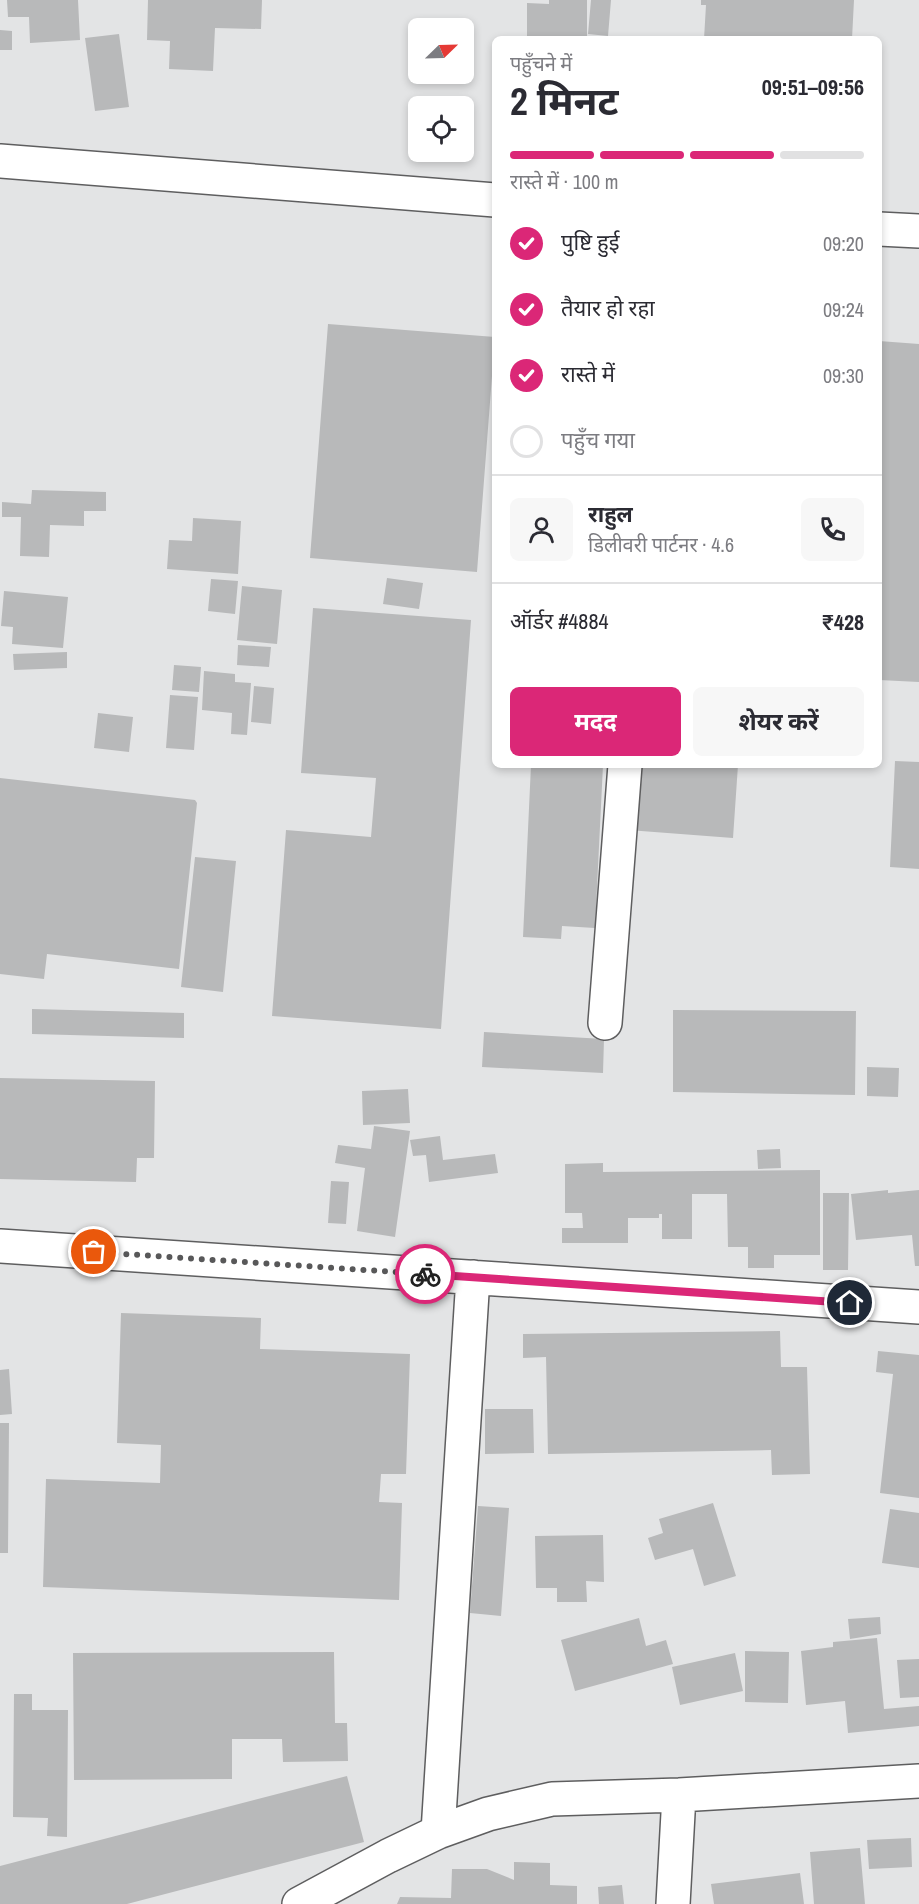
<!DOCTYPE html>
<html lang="hi">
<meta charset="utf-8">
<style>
body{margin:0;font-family:"Archivo Narrow","Noto Sans Devanagari",sans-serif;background:#f7f7f7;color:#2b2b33;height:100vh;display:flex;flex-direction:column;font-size:22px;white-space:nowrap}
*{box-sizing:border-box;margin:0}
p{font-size:20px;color:#7c7c81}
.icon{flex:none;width:33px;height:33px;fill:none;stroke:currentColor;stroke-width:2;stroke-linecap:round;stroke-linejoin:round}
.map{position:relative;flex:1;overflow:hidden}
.sheet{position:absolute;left:492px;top:36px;width:390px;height:732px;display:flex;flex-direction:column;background:#fff;border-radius:9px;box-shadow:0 3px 9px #0003}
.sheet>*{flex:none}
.needle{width:39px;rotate:67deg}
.tools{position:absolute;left:408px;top:18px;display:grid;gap:12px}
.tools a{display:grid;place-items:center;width:66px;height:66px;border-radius:9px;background:#fff;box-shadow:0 3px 9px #0003;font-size:30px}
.pin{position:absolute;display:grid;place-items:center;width:51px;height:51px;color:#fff;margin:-26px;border:3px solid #fff;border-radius:50%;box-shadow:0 2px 6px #0007}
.courier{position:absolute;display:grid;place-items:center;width:60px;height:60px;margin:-30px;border:4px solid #db2777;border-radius:50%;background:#fff;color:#222;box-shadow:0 2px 8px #0007}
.overview em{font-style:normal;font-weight:700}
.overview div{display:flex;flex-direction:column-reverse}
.overview{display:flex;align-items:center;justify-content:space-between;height:102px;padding:0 18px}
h1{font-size:39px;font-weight:700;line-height:45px}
.bar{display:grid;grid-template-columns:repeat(4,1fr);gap:9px 6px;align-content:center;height:72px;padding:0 18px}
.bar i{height:8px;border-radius:4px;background:#e1e1e2}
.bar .selected{background:#db2777}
.bar p{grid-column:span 4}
.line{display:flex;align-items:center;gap:15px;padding:0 18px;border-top:2px solid #e1e1e2}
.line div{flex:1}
.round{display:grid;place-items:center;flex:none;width:63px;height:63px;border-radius:9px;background:#f7f7f7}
ol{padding:0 18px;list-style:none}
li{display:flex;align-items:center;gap:18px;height:66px}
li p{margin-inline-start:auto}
li .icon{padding:6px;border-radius:50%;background:#db2777;color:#fff;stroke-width:4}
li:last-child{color:#7c7c81}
li i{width:33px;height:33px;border:3px solid #e1e1e2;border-radius:50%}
.primary-button{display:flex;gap:12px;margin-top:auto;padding:12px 18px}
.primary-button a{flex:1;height:69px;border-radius:9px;background:#db2777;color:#fff;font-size:24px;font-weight:700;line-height:69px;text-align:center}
.primary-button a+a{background:#f7f7f7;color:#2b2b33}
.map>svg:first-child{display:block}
</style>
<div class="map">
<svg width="919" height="1904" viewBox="0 0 919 1904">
<rect width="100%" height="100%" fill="#e3e4e5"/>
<path fill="#b8b9ba" d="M7 0H78L80 40 30 43 29 17H8Z
M148 0H262L261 29 215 28 213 71 169 69 170 41 147 40Z
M549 0H587V39H527V3L549 4Z
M591 0H611L608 36 588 34Z
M701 0H854L852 39H704L706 5H701Z
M0 30 12 31V50H0Z
M119 34 129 107 95 111 85 38Z
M328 324 495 337 477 572 310 558Z
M879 341 919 344V682L879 680Z
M32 490 106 492V511H84V526L50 525 49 557 20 556 21 517H2V502L31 504Z
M193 518 241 521 238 574 167 569 169 540 192 541Z
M387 578 423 583 419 609 383 604Z
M211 579 238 581 235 614 208 611Z
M242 586 282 590 277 644 237 640Z
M4 591 68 597 63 648 12 644 13 627 1 626Z
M313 608 471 620 441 1029 272 1016 286 830 371 837 376 778 301 773Z
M238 645 271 647 269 667 237 665Z
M67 652V668L14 670 13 654Z
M174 665 201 667 199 692 172 690Z
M204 671 235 674V682L251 683 247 735 231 734 232 713 202 710Z
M254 686 274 688 271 724 251 722Z
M170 695 198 697 194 750 166 748Z
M98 713 133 717 129 752 94 748Z
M895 761 919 762V869L890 867Z
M531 765H603L595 928 562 926 561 939 523 937Z
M632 765H738L733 838 628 830Z
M0 778 195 800 197 803 179 969 47 954 44 979 0 974Z
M195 857 236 861 223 992 181 987Z
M32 1009 184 1013V1038L32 1034Z
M673 1010 856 1011 855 1095 673 1092Z
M484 1032 604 1039 603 1073 482 1067Z
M867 1067 899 1068 898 1097 867 1096Z
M0 1078 155 1081 154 1158H137L136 1182 0 1179Z
M408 1089 410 1123 363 1125 362 1091Z
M374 1126 410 1131 395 1237 357 1231 365 1168 335 1163 338 1145 371 1149Z
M440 1136 443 1160 495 1154 498 1173 429 1182 426 1155 413 1156 410 1140Z
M780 1149 781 1168 758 1169 757 1150Z
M603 1163V1172L820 1170V1255H774V1268H748V1247H728L727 1194H692V1239H662V1214H659V1218H628V1243H562V1228H583L582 1213H565V1164Z
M331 1181 349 1182 346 1224 328 1223Z
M888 1190V1193L919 1190V1266H915L912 1235 856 1240 851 1194Z
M823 1193H849L848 1270H823Z
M121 1313 261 1318 260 1349 410 1354 406 1474H381L379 1502 402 1503 399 1600 43 1587 46 1479 160 1483 161 1445 117 1443Z
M780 1331 781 1367H807L810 1474 772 1475 771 1450 548 1454 546 1357 523 1358V1334Z
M878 1351 919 1355V1498L880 1493 893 1374 876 1372Z
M9 1369 12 1414 0 1415V1370Z
M485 1409H533L534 1453 485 1454Z
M0 1423H9L8 1553H0Z
M713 1503 736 1576 704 1586 693 1549 655 1560 648 1538 663 1533 659 1519Z
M478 1506 509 1508 501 1616 470 1613Z
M890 1509 919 1513V1568L882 1563Z
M603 1535 604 1582 586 1581 587 1602H557V1588H536L535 1536Z
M880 1617 881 1634 850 1639 848 1619Z
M639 1618 646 1646 666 1640 673 1664 575 1691 561 1640Z
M877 1638 884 1709 919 1706V1726L848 1733 845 1701 806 1705 801 1651 833 1647V1642Z
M745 1651 789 1652 788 1703 745 1702Z
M334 1652 335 1723H347L348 1761 283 1762 282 1739H232V1779L74 1780 73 1653Z
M735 1653 743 1691 680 1705 672 1667Z
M919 1659V1697L900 1698 897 1660Z
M14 1694H32V1710H68L67 1837 47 1836 48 1818 13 1817Z
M347 1776 364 1842 127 1904H0V1866Z
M911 1838 912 1867 869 1869 867 1840Z
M860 1848 865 1904H814L810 1852Z
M514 1862 550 1863V1885L577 1886V1904H397L400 1897 451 1898 452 1869H487L514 1880Z
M800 1873 804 1904H714L711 1884Z
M622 1885 624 1904H599L598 1887Z"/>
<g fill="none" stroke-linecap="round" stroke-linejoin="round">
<g stroke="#5e5e5f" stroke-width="36">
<path id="minor" d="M0 161 495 200
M879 229 919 231
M605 1023 625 765
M0 1246 919 1307
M438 1832 488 1814 552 1799 679 1795 919 1781
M299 1904 388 1856 438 1832 473 1277
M673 1904 679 1795"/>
</g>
<use href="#minor" stroke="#fff" stroke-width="33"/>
</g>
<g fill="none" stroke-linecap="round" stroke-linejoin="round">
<path stroke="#585859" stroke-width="6" stroke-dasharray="0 10.8" d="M94 1252 425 1274"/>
<path stroke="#db2777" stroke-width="8" d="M425 1274 850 1303"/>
</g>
</svg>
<div class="tools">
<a><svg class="needle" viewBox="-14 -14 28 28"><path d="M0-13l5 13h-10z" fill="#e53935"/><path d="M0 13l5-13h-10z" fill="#7c7c81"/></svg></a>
<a><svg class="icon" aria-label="locate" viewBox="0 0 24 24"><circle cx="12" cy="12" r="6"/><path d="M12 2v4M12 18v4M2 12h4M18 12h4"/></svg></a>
</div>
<div class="pin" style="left:94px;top:1252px;background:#ea580c"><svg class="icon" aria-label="bag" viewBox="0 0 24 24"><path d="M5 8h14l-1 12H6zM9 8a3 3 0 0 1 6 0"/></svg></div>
<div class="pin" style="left:850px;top:1303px;background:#1f2937"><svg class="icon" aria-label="home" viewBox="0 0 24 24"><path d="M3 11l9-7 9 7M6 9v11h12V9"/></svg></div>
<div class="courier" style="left:425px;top:1274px"><svg class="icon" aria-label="bike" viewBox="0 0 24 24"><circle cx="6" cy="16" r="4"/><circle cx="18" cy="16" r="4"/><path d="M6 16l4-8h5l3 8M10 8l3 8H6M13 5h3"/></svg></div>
<section class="sheet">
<div class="overview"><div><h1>2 मिनट</h1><p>पहुँचने में</p></div><em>09:51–09:56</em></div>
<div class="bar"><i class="selected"></i><i class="selected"></i><i class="selected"></i><i></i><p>रास्ते में · 100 m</p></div>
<ol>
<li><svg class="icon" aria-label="check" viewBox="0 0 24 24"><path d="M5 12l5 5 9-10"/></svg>पुष्टि हुई<p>09:20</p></li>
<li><svg class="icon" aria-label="check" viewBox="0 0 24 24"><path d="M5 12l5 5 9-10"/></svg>तैयार हो रहा<p>09:24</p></li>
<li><svg class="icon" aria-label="check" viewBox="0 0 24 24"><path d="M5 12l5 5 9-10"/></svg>रास्ते में<p>09:30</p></li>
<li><i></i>पहुँच गया</li>
</ol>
<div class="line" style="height:108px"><a class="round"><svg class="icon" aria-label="person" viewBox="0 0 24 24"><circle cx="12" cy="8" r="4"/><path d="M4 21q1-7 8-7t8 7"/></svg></a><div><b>राहुल</b><p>डिलीवरी पार्टनर · 4.6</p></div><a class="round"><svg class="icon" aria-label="phone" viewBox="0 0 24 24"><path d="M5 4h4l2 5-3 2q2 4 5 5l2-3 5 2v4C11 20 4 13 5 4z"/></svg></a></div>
<div class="line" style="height:78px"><div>ऑर्डर #4884</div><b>₹428</b></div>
<div class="primary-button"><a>मदद</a><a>शेयर करें</a></div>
</section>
</div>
